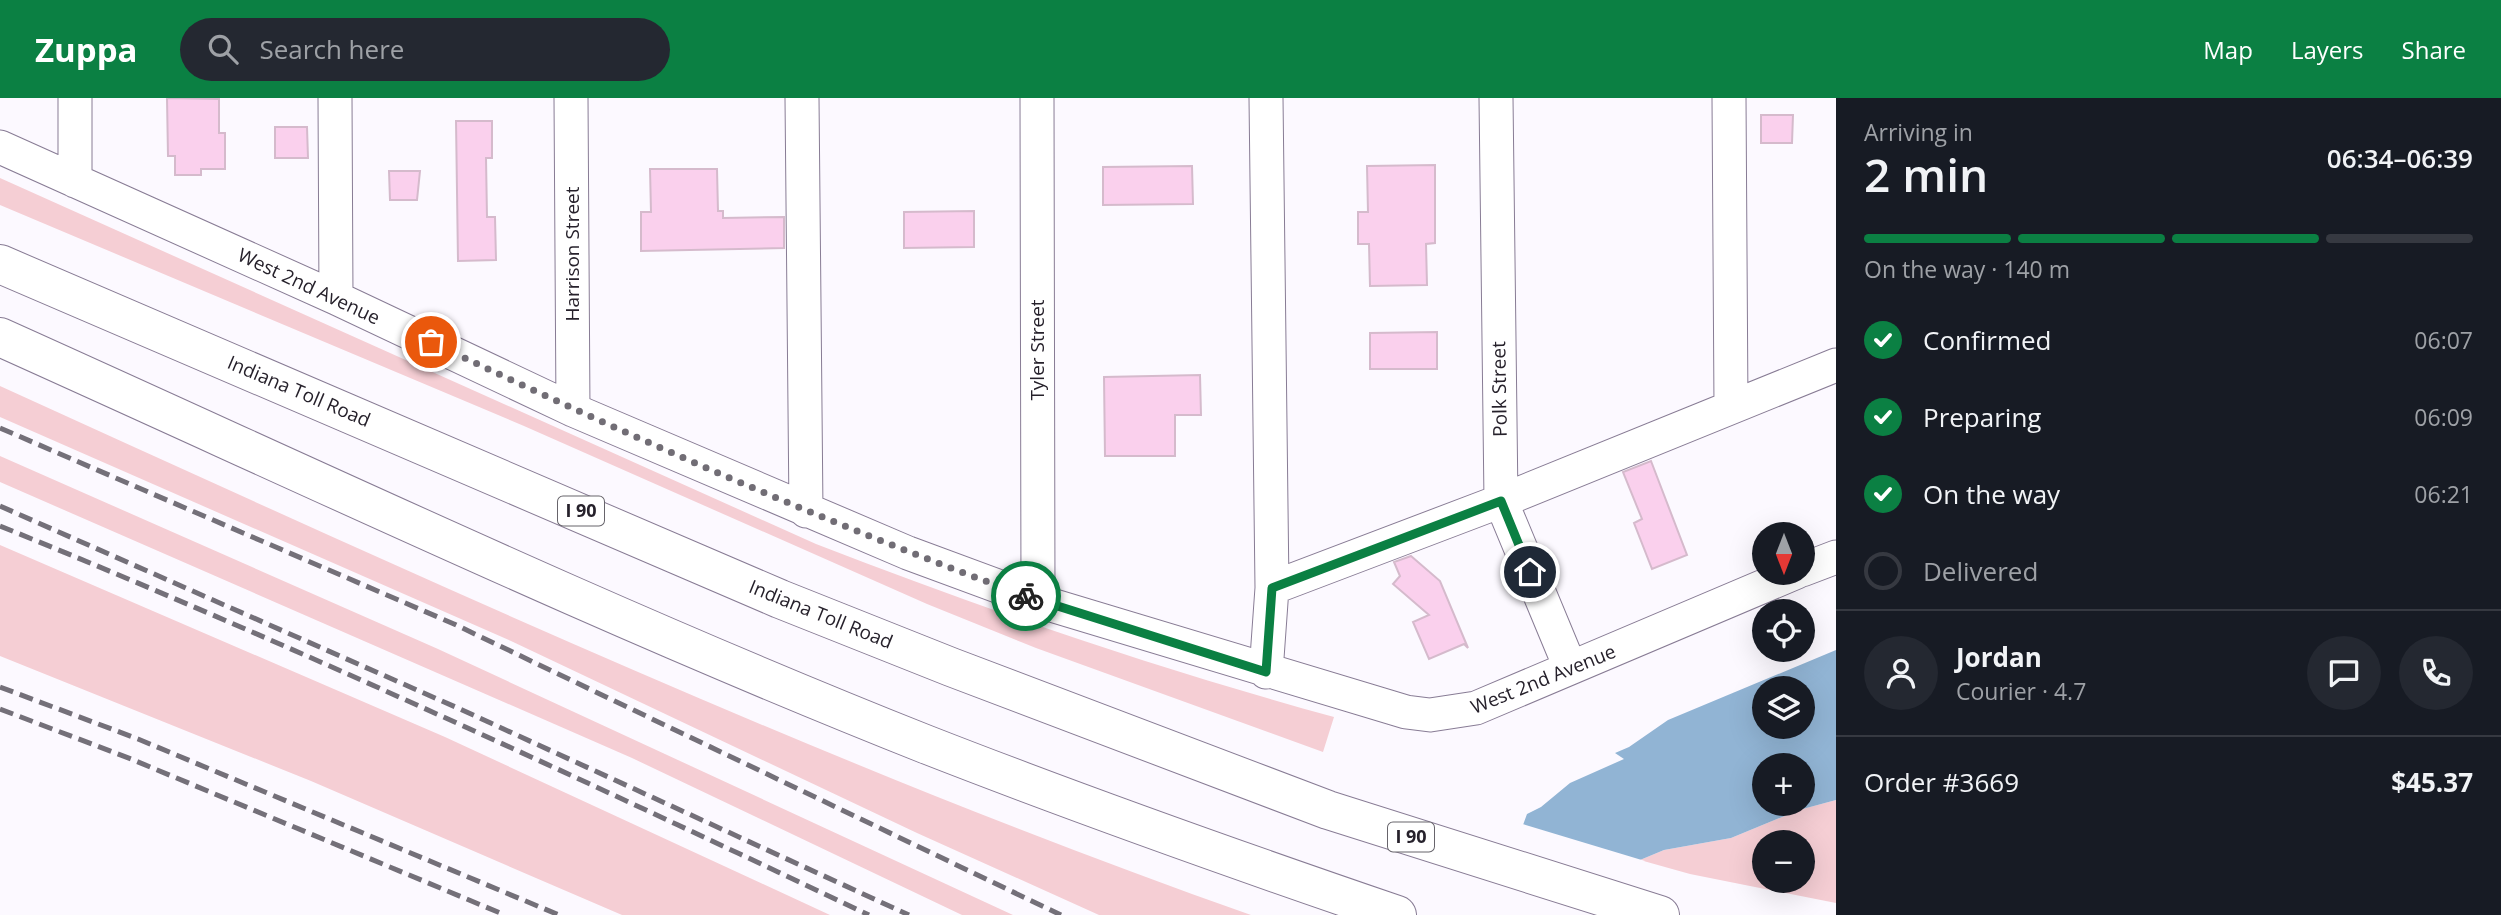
<!DOCTYPE html>
<meta charset="utf-8">
<style>
body{margin:0;font-family:"Open Sans",sans-serif;background:#242831;color:#f1f3f6;height:100vh;display:flex;flex-direction:column;font-size:26px;white-space:nowrap}
*{box-sizing:border-box;margin:0}
p{font-size:23px;color:#9ea1a6}
.icon{flex:none;width:38px;height:38px;fill:none;stroke:currentColor;stroke-width:2;stroke-linecap:round;stroke-linejoin:round}
.map{position:relative;flex:1;overflow:hidden}
.details{display:flex;flex-direction:column;background:#171b24;width:665px}
.details>*{flex:none}
.needle{width:46px;rotate:180deg}
.controls{position:absolute;left:1752px;top:424px;display:grid;gap:14px}
.controls a{display:grid;place-items:center;width:63px;height:63px;border-radius:50%;background:#171b24;box-shadow:0 7px 28px #0002;font-size:35px}
.pin{position:absolute;display:grid;place-items:center;width:60px;height:60px;color:#fff;margin:-30px;border:4px solid #fff;border-radius:50%;box-shadow:0 2px 7px #0007}
.courier{position:absolute;display:grid;place-items:center;width:70px;height:70px;margin:-35px;border:5px solid #0b8043;border-radius:50%;background:#fff;color:#222;box-shadow:0 2px 9px #0007}
.head em{font-style:normal;font-weight:600}
.head div{display:flex;flex-direction:column-reverse}
.head{display:flex;align-items:center;justify-content:space-between;height:119px;padding:0 28px}
h1{font-size:46px;font-weight:600;line-height:52px}
.bar{display:grid;grid-template-columns:repeat(4,1fr);gap:10px 7px;align-content:center;height:84px;padding:0 28px}
.bar i{height:9px;border-radius:5px;background:#363941}
.bar .selected{background:#0b8043}
.bar p{grid-column:span 4}
.line{display:flex;align-items:center;gap:18px;padding:0 28px;border-top:2px solid #363941}
.line div{flex:1}
.round{display:grid;place-items:center;flex:none;width:74px;height:74px;border-radius:37px;background:#242831}
ol{padding:0 28px;list-style:none}
li{display:flex;align-items:center;gap:21px;height:77px}
li p{margin-inline-start:auto}
li .icon{padding:7px;border-radius:50%;background:#0b8043;color:#fff;stroke-width:4}
li:last-child{color:#9ea1a6}
li i{width:38px;height:38px;border:4px solid #363941;border-radius:50%}
header{display:flex;align-items:center;gap:42px;box-sizing:border-box;height:98px;padding:0 35px;background:#0b8043;color:#fff}
header strong{font-size:33px}
nav{display:flex;gap:38px;margin-inline-start:auto;font-size:24px}
.search{width:490px;height:63px;background:#242831;display:flex;align-items:center;gap:18px;box-sizing:border-box;padding:0 24px;border-radius:38px;color:#9ea1a6;font-size:26px}
main{display:flex;flex:1;min-height:0}
.map>svg:first-child{display:block}
</style>
<header>
<strong>Zuppa</strong>
<div class="search"><svg class="icon" aria-label="search" viewBox="0 0 24 24"><circle cx="10" cy="10" r="6"/><path d="M15 15l6 6"/></svg>Search here</div>
<nav><a>Map</a><a>Layers</a><a>Share</a></nav>
</header>
<main>
<div class="map">
<svg width="1836" height="817" viewBox="0 0 1836 817">
<rect width="100%" height="100%" fill="#fcf9ff"/>
<path fill="#f5ced4" fill-rule="evenodd" d="M0 80 816 446C986 512 1159 571 1334 619L1323 654 1036 550 927 506 524 328 0 107Z
M0 288C412 475 823 666 1251 817H1099L917 735 511 543 0 319Z
M0 358 438 551 1013 817H962L632 660 0 384Z
M0 447 445 639 830 817H622L311 683 0 558Z
M1836 702V805L1690 776 1640 762 1664 752 1731 740 1799 712ZM1764 744H1802V782H1764Z"/>
<path fill="#91b4d4" fill-rule="evenodd" d="M1836 552V702L1799 712 1731 740 1664 752 1640 762 1564 817 1523 727 1527 716 1541 709 1570 685 1624 661 1615 655 1629 649 1668 622ZM1764 590H1802V628H1764ZM1764 667H1802V705H1764Z"/>
<path fill="#fcf9ff" d="M1519 725 1645 763 1570 817H1408Z"/>
<path fill="#fad0ed" stroke="#d5bacc" stroke-width="2" d="M167 0 219 1V35H225V71H201V77H175V58H168Z
M1761 17H1793L1792 45H1761Z
M456 23H492V60H486L487 119H495L496 162 458 163Z
M275 29H307L308 60H275Z
M1435 67V145L1426 146 1427 187 1370 188 1369 146H1358V114H1368L1367 68Z
M1192 68 1193 106 1103 107V69Z
M650 71H717L718 113H723V120L784 119V150L641 153V114H651Z
M389 73H420L417 102H390Z
M974 113V149L904 150V114Z
M1437 234V271H1370V235Z
M1200 277 1201 317H1175V358H1105L1104 279Z
M1651 363 1687 457 1652 471 1634 425 1642 421 1623 374Z
M1411 458 1440 483 1468 550 1464 546 1429 561 1413 524 1429 517 1393 486 1400 478 1394 464Z"/>
<g fill="none" stroke-linecap="round" stroke-linejoin="round">
<g stroke="#887c95" stroke-width="35">
<path id="minor" d="M335 0 336 200
M571 0 573 312
M802 0 806 413
M1037 0 1038 503
M1266 0 1272 490
M1496 0 1501 403 1570 569
M1729 0 1731 309
M0 49 336 200 573 312 908 455 1038 503 1406 614 1430 617 1476 610 1797 474
M75 83V0
M1802 472 1836 459
M1266 574 1272 490 1501 403 1836 267"/>
</g>
<g stroke="#887c95" stroke-width="40">
<path id="highway" d="M0 166 780 501 951 569 1328 712 1660 817
M0 239C307 377 612 522 925 646 1081 707 1239 763 1397 817"/>
</g>
<use href="#minor" stroke="#fff" stroke-width="33"/>
<use href="#highway" stroke="#fff" stroke-width="38"/>
<path stroke="#747079" stroke-width="5" stroke-dasharray="14 7" stroke-linecap="butt" d="M0 330 454 526 1061 817
M0 408 460 611 909 817
M0 428C294 547 582 681 869 817
M0 589 138 641 559 817
M0 611 131 661 505 817"/>
</g>
<g fill="none" stroke-linecap="round" stroke-linejoin="round">
<path stroke="#716d75" stroke-width="7" stroke-dasharray="0 12.6" d="M431 244C626 337 823 424 1026 498"/>
<path stroke="#0b8043" stroke-width="9" d="M1026 498 1266 574 1272 490 1501 403 1530 474"/>
</g>
<g text-anchor="middle" stroke-width="7" stroke-linejoin="round" paint-order="stroke">
<g fill="#fff" stroke="#67646b" stroke-width="2">
<rect x="558" y="398.5" width="46" height="29" rx="5"/>
<rect x="1388" y="724.5" width="46" height="29" rx="5"/>
</g>
<g font-size="18" font-weight="bold" fill="#26212b">
<text x="581" y="419">I 90</text>
<text x="1411" y="745">I 90</text>
</g>
<g font-size="19" fill="#26212b" stroke="#fff">
<text transform="translate(572 156) rotate(-90)" y="7">Harrison Street</text>
<text transform="translate(309 188) rotate(25)" y="7">West 2nd Avenue</text>
<text transform="translate(1037 252) rotate(-90)" y="7">Tyler Street</text>
<text transform="translate(1499 291) rotate(-91)" y="7">Polk Street</text>
<text transform="translate(299 293) rotate(23)" y="7">Indiana Toll Road</text>
<text transform="translate(821 516) rotate(22)" y="7">Indiana Toll Road</text>
<text transform="translate(1543 581) rotate(-22)" y="7">West 2nd Avenue</text>
</g>
</g>
</svg>
<div class="controls">
<a><svg class="needle" viewBox="-14 -14 28 28"><path d="M0-13l5 13h-10z" fill="#e53935"/><path d="M0 13l5-13h-10z" fill="#9ea1a6"/></svg></a>
<a><svg class="icon" aria-label="locate" viewBox="0 0 24 24"><circle cx="12" cy="12" r="6"/><path d="M12 2v4M12 18v4M2 12h4M18 12h4"/></svg></a>
<a><svg class="icon" aria-label="layers" viewBox="0 0 24 24"><path d="M12 4l9 5-9 5-9-5zM3 14l9 5 9-5"/></svg></a>
<a>+</a>
<a>−</a>
</div>
<div class="pin" style="left:431px;top:244px;background:#ea580c"><svg class="icon" aria-label="bag" viewBox="0 0 24 24"><path d="M5 8h14l-1 12H6zM9 8a3 3 0 0 1 6 0"/></svg></div>
<div class="pin" style="left:1530px;top:474px;background:#1f2937"><svg class="icon" aria-label="home" viewBox="0 0 24 24"><path d="M3 11l9-7 9 7M6 9v11h12V9"/></svg></div>
<div class="courier" style="left:1026px;top:498px"><svg class="icon" aria-label="bike" viewBox="0 0 24 24"><circle cx="6" cy="16" r="4"/><circle cx="18" cy="16" r="4"/><path d="M6 16l4-8h5l3 8M10 8l3 8H6M13 5h3"/></svg></div>
</div>
<section class="details">
<div class="head"><div><h1>2 min</h1><p>Arriving in</p></div><em>06:34–06:39</em></div>
<div class="bar"><i class="selected"></i><i class="selected"></i><i class="selected"></i><i></i><p>On the way · 140 m</p></div>
<ol>
<li><svg class="icon" aria-label="check" viewBox="0 0 24 24"><path d="M5 12l5 5 9-10"/></svg>Confirmed<p>06:07</p></li>
<li><svg class="icon" aria-label="check" viewBox="0 0 24 24"><path d="M5 12l5 5 9-10"/></svg>Preparing<p>06:09</p></li>
<li><svg class="icon" aria-label="check" viewBox="0 0 24 24"><path d="M5 12l5 5 9-10"/></svg>On the way<p>06:21</p></li>
<li><i></i>Delivered</li>
</ol>
<div class="line" style="height:126px"><a class="round"><svg class="icon" aria-label="person" viewBox="0 0 24 24"><circle cx="12" cy="8" r="4"/><path d="M4 21q1-7 8-7t8 7"/></svg></a><div><b>Jordan</b><p>Courier · 4.7</p></div><a class="round"><svg class="icon" aria-label="chat" viewBox="0 0 24 24"><path d="M4 5h16v11H9l-5 4z"/></svg></a><a class="round"><svg class="icon" aria-label="phone" viewBox="0 0 24 24"><path d="M5 4h4l2 5-3 2q2 4 5 5l2-3 5 2v4C11 20 4 13 5 4z"/></svg></a></div>
<div class="line" style="height:91px"><div>Order #3669</div><b>$45.37</b></div>
</section>
</main>
